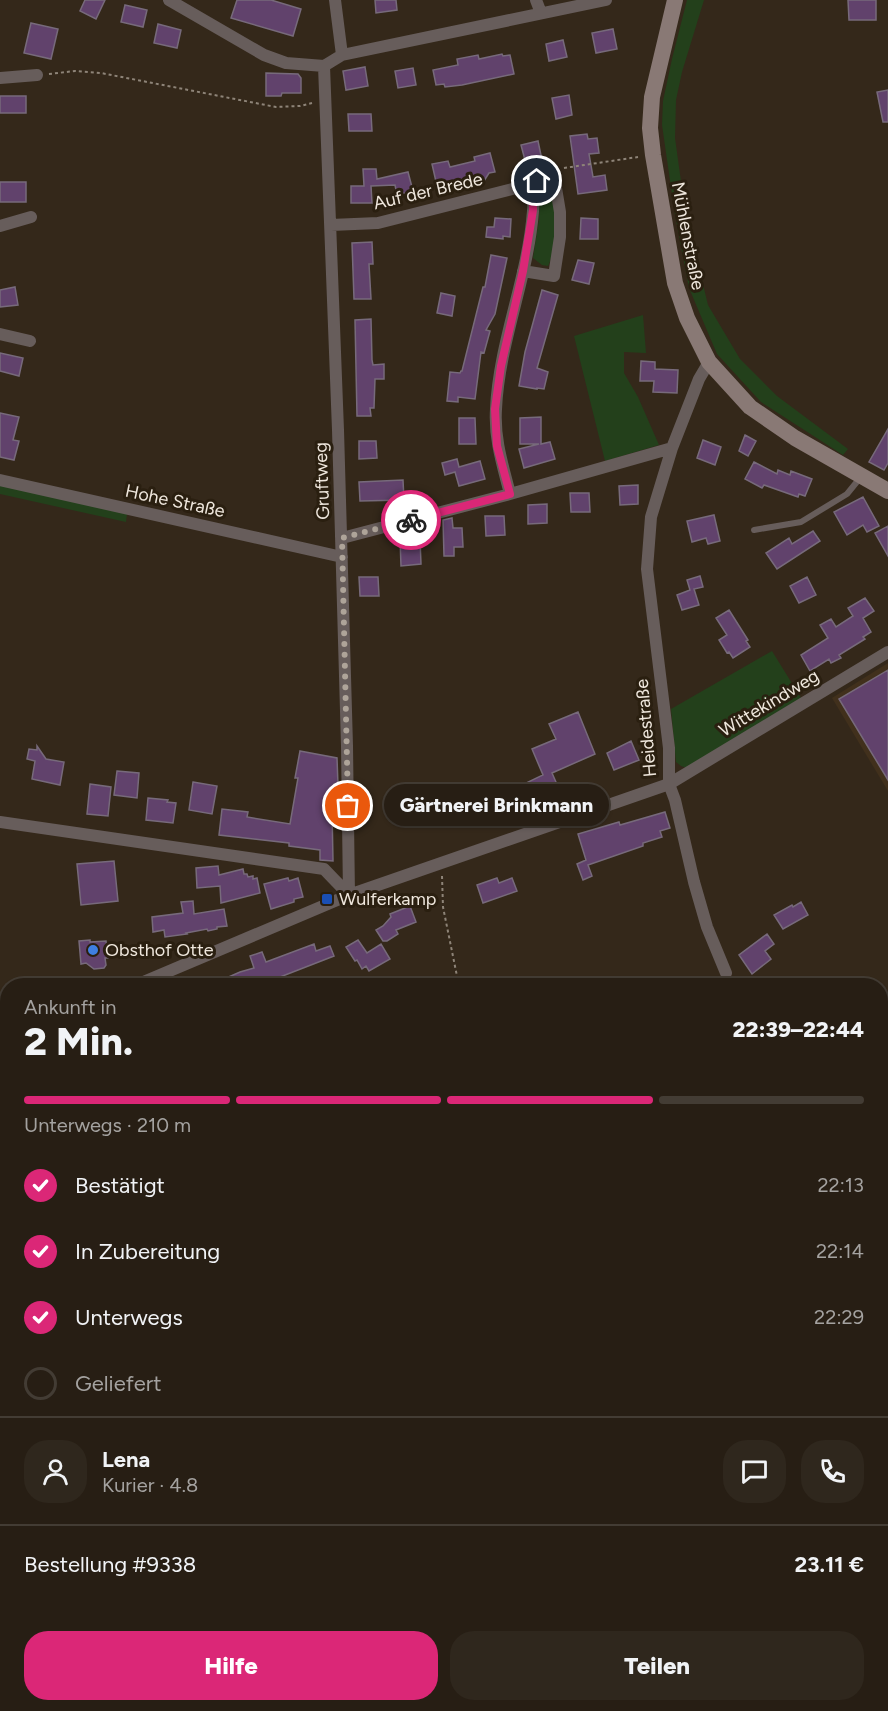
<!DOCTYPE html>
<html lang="de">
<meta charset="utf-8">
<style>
body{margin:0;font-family:Figtree,sans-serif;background:#2f271d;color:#f1f3f6;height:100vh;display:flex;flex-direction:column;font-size:22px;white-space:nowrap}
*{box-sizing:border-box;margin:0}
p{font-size:20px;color:#a4a2a0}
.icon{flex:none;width:33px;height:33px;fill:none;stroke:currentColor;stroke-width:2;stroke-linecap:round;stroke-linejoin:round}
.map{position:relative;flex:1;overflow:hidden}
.panel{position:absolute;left:0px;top:978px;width:888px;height:734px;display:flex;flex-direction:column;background:#271e14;border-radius:24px 24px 0 0;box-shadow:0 2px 4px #0004,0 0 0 2px #433c34}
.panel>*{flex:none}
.pin{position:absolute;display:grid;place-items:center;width:51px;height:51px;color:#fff;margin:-26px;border:3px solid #fff;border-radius:50%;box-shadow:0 2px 6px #0007}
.courier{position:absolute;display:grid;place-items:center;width:60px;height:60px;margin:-30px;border:4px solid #db2777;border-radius:50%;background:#fff;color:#222;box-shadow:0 2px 8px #0007}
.bubble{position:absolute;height:42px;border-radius:21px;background:#271e14;box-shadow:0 2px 4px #0004,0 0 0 2px #433c34;font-size:20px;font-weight:800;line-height:42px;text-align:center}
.headline em{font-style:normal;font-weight:800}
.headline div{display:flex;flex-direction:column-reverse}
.headline{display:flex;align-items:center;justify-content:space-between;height:102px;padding:0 24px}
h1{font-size:39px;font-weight:800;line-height:45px}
.bar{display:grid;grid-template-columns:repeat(4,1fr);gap:9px 6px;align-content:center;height:72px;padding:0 24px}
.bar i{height:8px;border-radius:4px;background:#433c34}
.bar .on{background:#db2777}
.bar p{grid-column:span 4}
.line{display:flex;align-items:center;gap:15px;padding:0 24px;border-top:2px solid #433c34}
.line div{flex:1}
.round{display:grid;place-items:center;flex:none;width:63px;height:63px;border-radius:24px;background:#2f271d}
ol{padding:0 24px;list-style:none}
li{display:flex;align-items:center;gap:18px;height:66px}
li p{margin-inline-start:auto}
li .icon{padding:6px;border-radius:50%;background:#db2777;color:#fff;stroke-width:4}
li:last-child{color:#a4a2a0}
li i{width:33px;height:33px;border:3px solid #433c34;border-radius:50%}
.cta{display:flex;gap:12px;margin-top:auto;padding:12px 24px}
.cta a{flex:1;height:69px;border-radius:24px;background:#db2777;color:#fff;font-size:24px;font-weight:800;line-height:69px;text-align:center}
.cta a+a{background:#2f271d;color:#f1f3f6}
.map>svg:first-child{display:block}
</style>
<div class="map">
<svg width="888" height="1711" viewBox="0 0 888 1711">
<rect width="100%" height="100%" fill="#34281a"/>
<path fill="#41301c" d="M888 663V791L832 698Z"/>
<path fill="#23401b" d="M687 0H704L682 72 676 100 675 138 685 210 708 305 740 359 777 396 848 449 843 455 761 402 717 354 689 288 675 215 662 125 663 101 672 59Z
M548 185C558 200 557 249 548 266L542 265 533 258 539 220V194L541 186Z
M643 315 646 353 624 352V373L638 397 659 445 605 461 574 336Z
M0 484 127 514 126 522 0 494Z
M772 651 801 698 687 768 681 766 676 762 671 709Z"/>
<path fill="#61426c" stroke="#776a7b" stroke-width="1.5" d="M85 0H105L96 19 80 11Z
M237 0H271L301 9 293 36 231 18Z
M375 0H396L397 10 376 13Z
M848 0H876V20H849Z
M125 5 147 10 143 27 121 22Z
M31 23 58 29 51 59 24 53Z
M158 24 181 30 177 48 154 43Z
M613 29 617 49 596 53 592 33Z
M563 40 567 57 549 61 546 44Z
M502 54 503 56 510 55 514 74 462 85 445 87 444 84 436 85 433 70 458 65 457 59 478 55 479 59Z
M365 67 368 86 346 90 343 71Z
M413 68 416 85 398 88 395 71Z
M266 73 298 74 301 78V93H282L281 96H266Z
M888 90V122H883L877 92Z
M569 95 572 115 556 119 552 98Z
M0 96H26V113H0Z
M348 114H371L372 131H349Z
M587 134 588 139 597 138 599 153 589 154 593 177 605 175 607 190 578 194 570 136Z
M538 141 542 160 526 164 521 145Z
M490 153 495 172 489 173 484 181 476 176 437 186 432 164 448 161 450 167 475 161 474 157Z
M363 169H376L377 179 408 172 413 191 397 195 395 185 371 186 372 203H351V186H364Z
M0 182H26V202H0Z
M495 218 511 219 510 237 503 236V239L486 237 487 227H494Z
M581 218 598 219V239H580Z
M372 242 373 264H369L371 299H354L352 243Z
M491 255 507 258 495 314 486 330 490 331 484 353 481 352 475 399 458 397V402L447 401 450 372 460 373 461 371H462L483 287H485Z
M578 260 594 263 589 284 572 280Z
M15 287 18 305 0 307V290Z
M542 290 558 295 537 368 548 372 544 389 537 388V389L519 386 525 352Z
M441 293 455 296 452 316 437 313Z
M371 319 372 360 373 365 384 364V379H375L374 408H370L371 416H357L355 320Z
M0 353 23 358 19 376 0 371Z
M641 361 655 362V369L678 370 677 393 653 392 654 381H640Z
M0 413 19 417 13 440 19 441 14 460 0 457Z
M541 417V444L550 442 555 459 524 468 519 449 539 444H520V418Z
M459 418H475L476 444H459Z
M888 429V463L884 470 869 462Z
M745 435 756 441 748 456 739 451Z
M703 440 721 447 715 465 697 458Z
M359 441H376L377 458 359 459Z
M457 459 459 467 480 461 485 479 459 486 455 472 445 475 442 463Z
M754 462 777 474 778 470 790 475 791 471 812 479 805 496 799 494 798 497 764 485 762 488 745 479Z
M403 480 404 500 360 501 359 482Z
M638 485V504L620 505 619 486Z
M570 493H589L590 512H571Z
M863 497 879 526 867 532 863 525 847 535 834 512Z
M547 504V523L528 524V505Z
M714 515 720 541 708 544 706 538 692 542 687 521Z
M485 516H504L505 535 486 536Z
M452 518 453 528H462L463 547H454V556H444L443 520Z
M888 526V556L875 533Z
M813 531 820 541 777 569 766 553 789 538 792 544Z
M400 539H420L421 564 401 566Z
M700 576 703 587 694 589 699 605 682 610 677 595 690 590 687 580Z
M359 577H378L379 596H360Z
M807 577 816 595 799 603 790 586Z
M865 598 874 611 863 618 871 632 863 637 865 639 839 655 841 658 831 663 829 659 810 671 801 655 828 638 820 625 831 619 836 627 853 616 848 608Z
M729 610 748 640 746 641 750 647 733 658 729 652 727 653 719 640 727 635 716 618Z
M888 670V780L839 699Z
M578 712 595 754 552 773 566 805 540 816 526 783 543 775 532 749 556 739 549 724Z
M631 741 639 760 614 770 607 753Z
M37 746 46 759 64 762 60 785 32 779 35 761 27 759 29 749 37 750Z
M300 751 337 758 338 785 334 784V810H332L333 861 320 860V850L289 846V843L219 835 222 809 248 812 247 817 290 824 298 778H295Z
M117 771 139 773 137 798 114 795Z
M193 782 217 786 212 814 189 810Z
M90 784 111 787 108 816 87 814Z
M148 798 168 800 167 802 176 803 173 823 146 820Z
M665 812 670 828 660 831 662 837 643 843V846L588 865 592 876 583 880 577 864 586 860 578 834 619 822 620 825Z
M114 861 118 901 81 905 77 864Z
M218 866 219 875 243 869 244 874H247L248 877 253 876V879L257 878 260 893 221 903 220 886 197 888 196 868Z
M288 878 289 881 298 878 303 897 294 899V902L271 909 264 884Z
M497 878 499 883 512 878 517 891 483 903 477 885Z
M193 901 194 914 224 909 227 926 217 927V929L208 931 207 929 186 933 187 934 165 937 164 930 153 932 152 917 183 913 181 902Z
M801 902 808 915 783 929 774 915 792 905 793 907Z
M410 906 416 922 396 930 398 934 387 941H383L376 930 383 926 391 917 390 914Z
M767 934 774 944 765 951 771 959 752 974 739 955Z
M90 940V942L106 941 108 958H105L106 965 104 968 94 969 86 963 81 964 79 941Z
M358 940 367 953 381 944 390 959 369 971 366 966 362 969 357 960 355 961 346 947Z
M314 944 316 951 330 946 334 956 257 986H208L240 972 254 968 250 956 262 952 266 962Z"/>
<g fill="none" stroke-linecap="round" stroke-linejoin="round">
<path stroke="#8e8478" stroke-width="2" stroke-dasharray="3 3" stroke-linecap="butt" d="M49 74 75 71 101 73 276 107 300 106 312 103
M564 168 638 157
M442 876 443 907 459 986
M880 1312 888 1328
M880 1571 888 1568
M484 1711V1704
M548 1711 565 1704"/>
<path stroke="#675d5b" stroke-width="6" d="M754 530 801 522 847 494 860 478"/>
<path stroke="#675d5b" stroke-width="12" d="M169 0 264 55 286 63 324 66 342 55 606 0
M335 0 342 55
M536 0 541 13
M324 66 338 430 347 746 349 895
M0 78 37 75
M331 225 378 223 532 184 537 181 554 176 560 212V237L554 276 523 271
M0 226 31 217
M0 334 30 341
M709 362 699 379 672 448 651 517 647 569 669 748V784L675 800 694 882 707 927 726 973
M0 480 342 557
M510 494C503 466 494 439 496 409 499 342 528 278 533 211 534 202 532 193 532 184
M342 538 510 494 672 448
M0 822 324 869 349 895
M134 986 349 895 669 784 888 652
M0 1054 8 1049
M44 1711V1704"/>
<path stroke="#897975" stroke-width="16" d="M675 0 652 97 650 128 653 155 675 283 687 318 709 362 750 407 795 438 888 491"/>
</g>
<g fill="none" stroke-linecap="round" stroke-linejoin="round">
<path stroke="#aea499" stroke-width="6" stroke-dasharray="0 10.8" d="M348 806 342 538 411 520"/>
<path stroke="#db2777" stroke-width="8" d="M411 520 510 494 497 446 495 409 501 366 523 271 533 210 532 184 537 181"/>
</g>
<rect fill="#1a4fb4" stroke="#2a1f10" stroke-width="2" x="321" y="893" width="12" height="12" rx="3"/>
<circle fill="#3f7fe0" stroke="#2a1f10" stroke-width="2" cx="93" cy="950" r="6"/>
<g text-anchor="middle" stroke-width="6" stroke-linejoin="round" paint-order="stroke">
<g font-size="18" fill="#efe7dd" stroke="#2a1f10">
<text transform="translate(428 191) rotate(-13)" y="6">Auf der Brede</text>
<text transform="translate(688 236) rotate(79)" y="6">Mühlenstraße</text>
<text transform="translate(322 481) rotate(-92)" y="6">Gruftweg</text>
<text transform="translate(175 501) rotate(12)" y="6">Hohe Straße</text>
<text transform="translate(769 703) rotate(-31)" y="6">Wittekindweg</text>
<text transform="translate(646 728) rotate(-95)" y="6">Heidestraße</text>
</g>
<g font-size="18" fill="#efe7dd" stroke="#2a1f10" text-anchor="start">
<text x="339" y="905">Wulferkamp</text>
<text x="105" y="956">Obsthof Otte</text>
</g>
</g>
</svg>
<div class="pin" style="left:348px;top:806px;background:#ea580c"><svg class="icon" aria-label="bag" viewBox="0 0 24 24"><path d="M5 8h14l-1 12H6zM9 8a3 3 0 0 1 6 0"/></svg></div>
<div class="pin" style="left:537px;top:181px;background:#1f2937"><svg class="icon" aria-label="home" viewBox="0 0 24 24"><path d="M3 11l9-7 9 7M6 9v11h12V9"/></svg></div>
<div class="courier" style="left:411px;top:520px"><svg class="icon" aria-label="bike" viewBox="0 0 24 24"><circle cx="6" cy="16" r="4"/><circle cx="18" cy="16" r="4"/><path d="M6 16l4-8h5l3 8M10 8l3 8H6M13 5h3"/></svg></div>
<div class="bubble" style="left:384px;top:784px;width:225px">Gärtnerei Brinkmann</div>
<section class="panel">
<div class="headline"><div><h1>2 Min.</h1><p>Ankunft in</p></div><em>22:39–22:44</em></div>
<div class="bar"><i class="on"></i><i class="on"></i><i class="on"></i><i></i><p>Unterwegs · 210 m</p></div>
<ol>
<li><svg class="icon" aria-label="check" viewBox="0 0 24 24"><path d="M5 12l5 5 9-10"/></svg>Bestätigt<p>22:13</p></li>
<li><svg class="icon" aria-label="check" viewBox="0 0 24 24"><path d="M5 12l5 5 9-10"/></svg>In Zubereitung<p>22:14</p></li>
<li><svg class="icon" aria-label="check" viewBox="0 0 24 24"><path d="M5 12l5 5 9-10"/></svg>Unterwegs<p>22:29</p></li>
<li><i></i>Geliefert</li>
</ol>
<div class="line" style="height:108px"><a class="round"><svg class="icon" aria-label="person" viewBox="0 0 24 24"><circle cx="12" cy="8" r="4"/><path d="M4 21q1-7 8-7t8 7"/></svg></a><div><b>Lena</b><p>Kurier · 4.8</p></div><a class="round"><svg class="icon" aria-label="chat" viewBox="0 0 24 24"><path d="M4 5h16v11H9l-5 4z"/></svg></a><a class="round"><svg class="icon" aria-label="phone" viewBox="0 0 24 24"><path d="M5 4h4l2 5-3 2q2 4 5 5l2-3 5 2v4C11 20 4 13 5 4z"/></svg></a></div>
<div class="line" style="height:78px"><div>Bestellung #9338</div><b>23.11 €</b></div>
<div class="cta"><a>Hilfe</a><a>Teilen</a></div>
</section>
</div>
